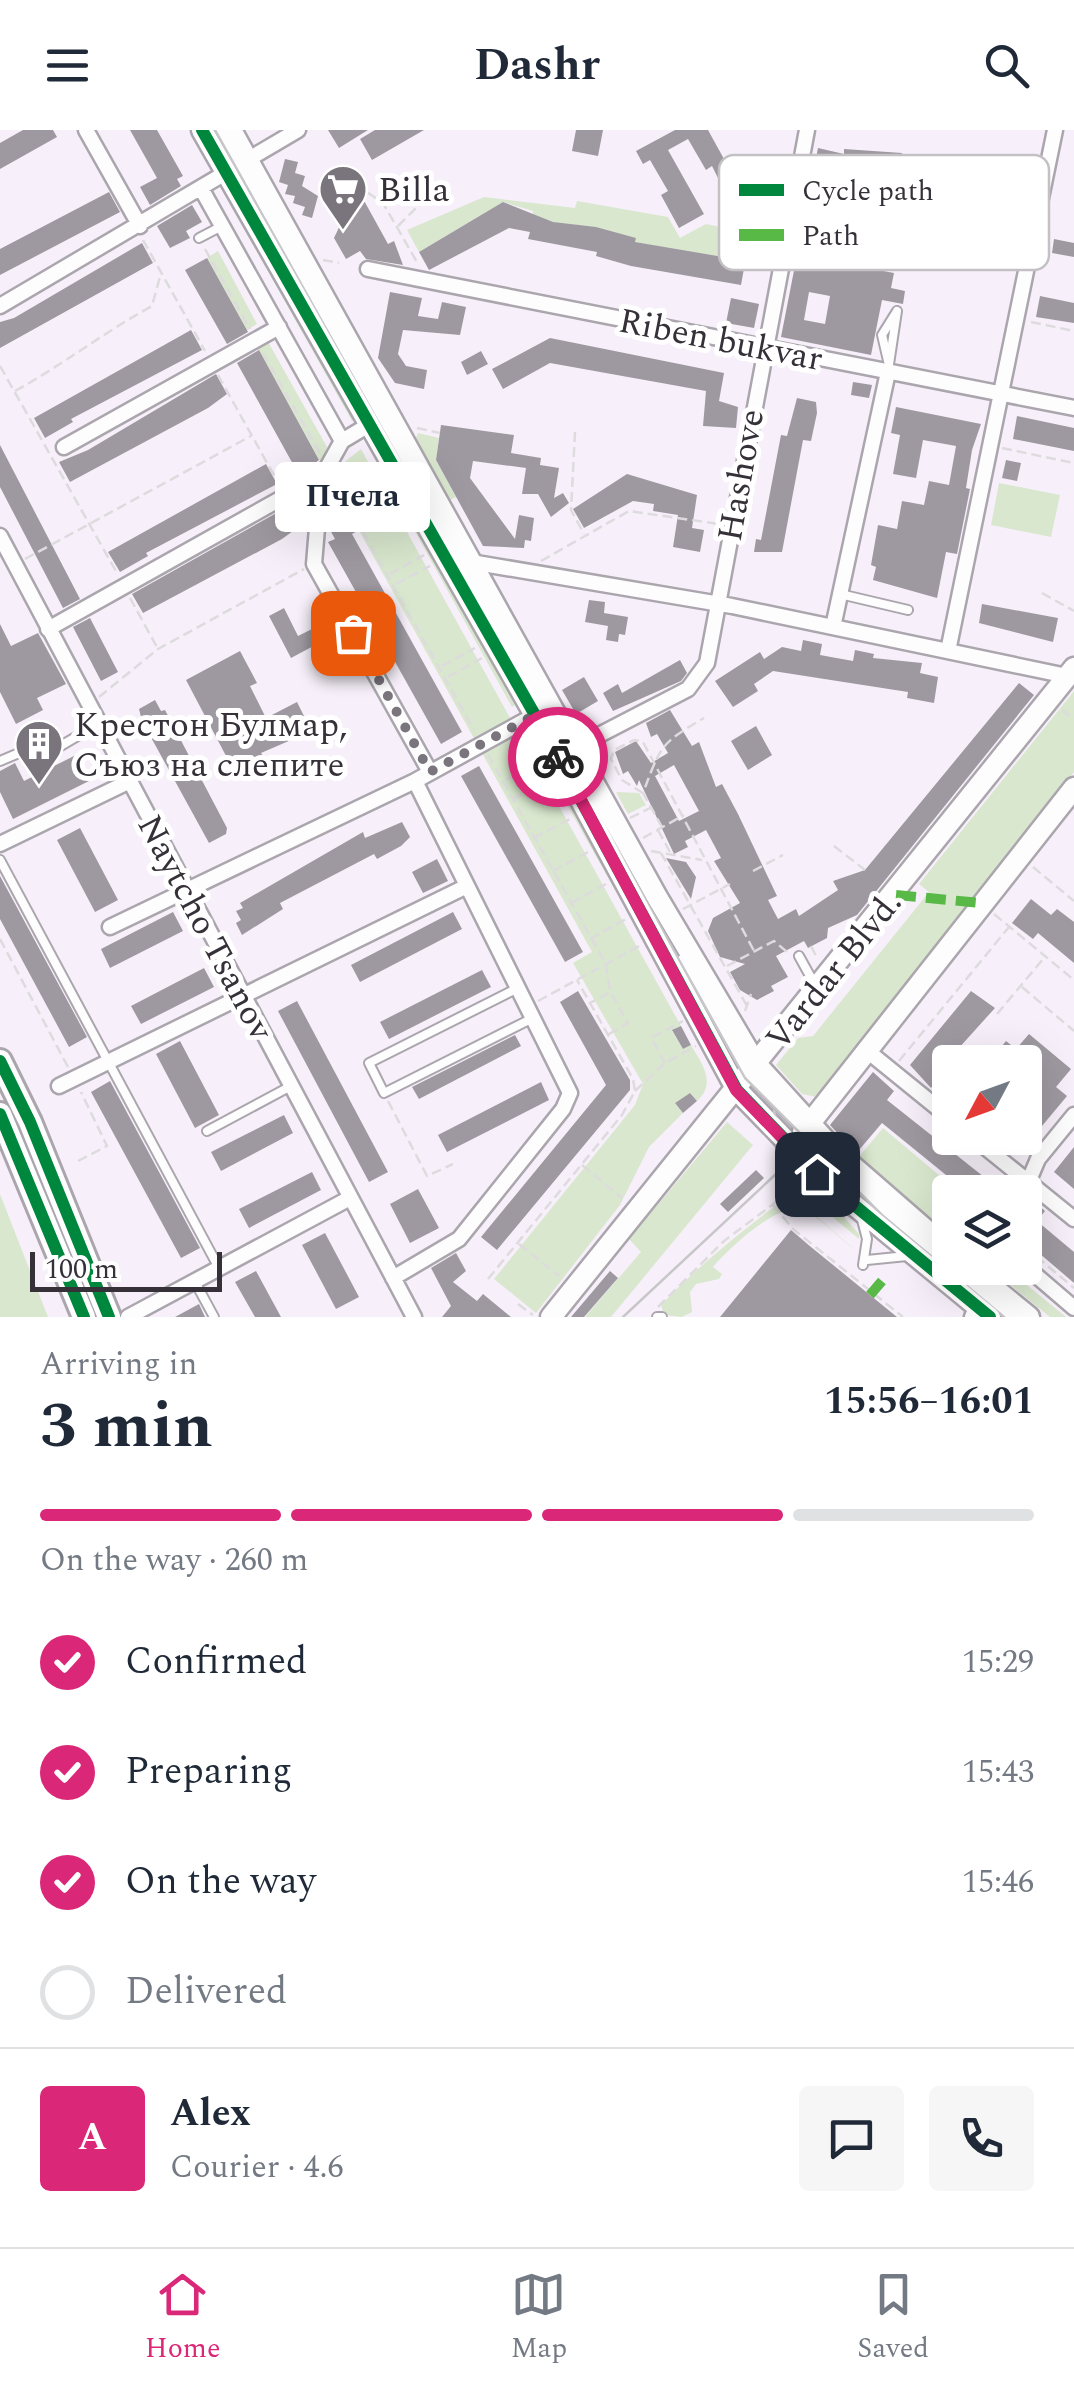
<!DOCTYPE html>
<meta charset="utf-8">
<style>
body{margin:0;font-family:Spectral,serif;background:#f6f6f7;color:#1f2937;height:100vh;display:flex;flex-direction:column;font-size:38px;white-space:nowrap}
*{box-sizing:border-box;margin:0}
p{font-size:32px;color:#747a83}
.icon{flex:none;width:55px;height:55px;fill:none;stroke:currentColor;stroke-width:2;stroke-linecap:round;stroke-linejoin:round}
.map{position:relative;height:1187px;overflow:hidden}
.panel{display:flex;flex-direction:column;background:#fff;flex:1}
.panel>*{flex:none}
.needle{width:65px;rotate:229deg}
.controls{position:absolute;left:932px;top:915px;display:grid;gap:20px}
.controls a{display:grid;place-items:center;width:110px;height:110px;border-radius:10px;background:#fff;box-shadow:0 10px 40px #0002;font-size:50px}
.scale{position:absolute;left:30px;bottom:25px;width:192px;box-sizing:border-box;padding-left:10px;border:5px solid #363139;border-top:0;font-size:28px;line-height:35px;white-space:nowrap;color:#363139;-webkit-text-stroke:8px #fff;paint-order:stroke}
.pin{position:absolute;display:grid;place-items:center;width:85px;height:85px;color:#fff;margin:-42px;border-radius:20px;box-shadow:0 5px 15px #0006}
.courier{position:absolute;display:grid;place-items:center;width:100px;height:100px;margin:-50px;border:8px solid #db2777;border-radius:50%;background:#fff;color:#222;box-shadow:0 2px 12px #0007}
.bubble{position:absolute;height:70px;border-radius:10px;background:#fff;box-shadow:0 10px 40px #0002;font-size:32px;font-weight:700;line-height:70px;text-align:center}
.head em{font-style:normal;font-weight:700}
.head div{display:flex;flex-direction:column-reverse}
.head{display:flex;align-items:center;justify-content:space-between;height:170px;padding:0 40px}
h1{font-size:65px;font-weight:700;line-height:75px}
.bar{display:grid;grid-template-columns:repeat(4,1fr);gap:15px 10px;align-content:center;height:120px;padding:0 40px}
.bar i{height:12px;border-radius:8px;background:#e0e1e3}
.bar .active{background:#db2777}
.bar p{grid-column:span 4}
.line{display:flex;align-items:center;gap:25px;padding:0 40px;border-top:2px solid #e0e1e3}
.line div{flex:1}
.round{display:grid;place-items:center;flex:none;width:105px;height:105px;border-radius:10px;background:#f6f6f7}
ol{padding:0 40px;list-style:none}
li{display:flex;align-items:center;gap:30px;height:110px}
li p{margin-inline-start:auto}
li .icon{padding:10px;border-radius:50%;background:#db2777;color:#fff;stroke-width:4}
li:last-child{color:#747a83}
li i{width:55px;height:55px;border:5px solid #e0e1e3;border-radius:50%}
header{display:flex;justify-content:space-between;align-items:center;height:130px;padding:0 40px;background:#fff;font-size:45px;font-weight:700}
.tabs{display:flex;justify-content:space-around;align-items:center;height:140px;border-top:2px solid #e0e1e3;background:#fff;font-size:28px;color:#747a83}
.tabs a{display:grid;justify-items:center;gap:5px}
.tabs .active{color:#db2777}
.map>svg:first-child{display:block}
</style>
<header><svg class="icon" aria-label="menu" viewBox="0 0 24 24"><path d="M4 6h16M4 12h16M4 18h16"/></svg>Dashr<svg class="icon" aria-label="search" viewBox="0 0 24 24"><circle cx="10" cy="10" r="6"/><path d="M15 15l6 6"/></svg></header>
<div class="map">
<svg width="1074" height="1187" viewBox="0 0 1074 1187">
<rect width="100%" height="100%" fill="#f7f0fa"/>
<path fill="#d9e7ce" d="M484 67 575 78 577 71 668 87 680 108 706 94 751 103 745 133 635 112 636 108 532 88 533 81 503 72 419 122 407 100Z
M237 76 356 288 352 291 233 79Z
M218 121 257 194 247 200 207 128Z
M267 210 327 317 321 333 256 215Z
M418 303 439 308 436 330 456 367 450 370 416 308Z
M376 310 520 572 512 577 367 315Z
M361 319 681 896 672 901 683 919 691 915C702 934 717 953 697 971L690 963 675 973 683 983 649 1017 620 1075 536 1183 494 1149 635 975 643 954 573 833 592 822 335 357 342 334Z
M999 353 1060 365 1051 407 991 395Z
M1074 561V642L817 967 802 964 776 935 798 908 813 906 929 762 919 754Z
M538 604 624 758 616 762 530 609Z
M616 662 639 663 646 675 628 684Z
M727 992 753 1015 611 1187H585L641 1122 629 1109Z
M883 998 959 1062H950V1109L858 1028Z
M820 1061 859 1104V1109L813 1071Z
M0 1064 48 1187H0Z
M791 1064 855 1120C839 1108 822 1089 804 1080 781 1069 727 1120 713 1137L722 1144 719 1149 696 1154 690 1162 692 1182 682 1187 664 1185 661 1175C701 1133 744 1099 791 1064Z
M1010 1141 1066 1187H1050L1003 1149Z"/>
<path fill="#9e99a0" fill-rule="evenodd" d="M23 0H53L57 7 0 39V13Z
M130 0H157L183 46 177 49 181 56 150 75 140 57 157 48Z
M328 0H368L339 18Z
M375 0H424L372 30 360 9Z
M576 0H603L598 26 572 21Z
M675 0H708L724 29 730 26 744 51 725 62 712 36 706 40 688 9 668 20 704 84 679 98 661 65 668 61 650 30 643 34 636 21Z
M818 18 844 24V19L902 23 901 37 829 32 819 105 815 104 810 127 894 143 891 158 905 161 903 174 882 170 871 225 781 207ZM809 162 830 166 825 194 804 190Z
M285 29 298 32 295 43 305 46 302 56 318 66 312 88 302 85 305 77 293 73 295 66 285 64 288 55 279 52Z
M109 62 120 82 0 145V119Z
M362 67 388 114 394 111 403 135 366 129 360 121 346 129 334 108 351 72Z
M503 72 553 92 596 97 636 108 635 112 735 129 745 133 741 155 631 136 596 126 597 122 528 109 530 102 509 98 429 140 419 122Z
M192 75 202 92 186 101 190 108 170 118 157 96Z
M1054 109 1074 113V127L1052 123Z
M142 113 153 133 0 218V192L14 188Z
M207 128 248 202 227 214 185 140Z
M390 162 422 168 418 186 438 189 442 172 466 177 460 205 403 200 398 224 406 236 427 240 424 259 395 253 378 228Z
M1040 166 1074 173V193L1036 187Z
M731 168 759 174 754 198 726 193Z
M191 200 202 220 71 289 73 292 45 308 34 288Z
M550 208 724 243 719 271 738 277 736 298 703 296 706 261 550 233 503 259 492 239Z
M259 220 319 330 299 345 237 233Z
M481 221 488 234 467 245 461 232Z
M216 244 227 264 208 278 70 352 59 332 88 320Z
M853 252 872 255 869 268 851 265Z
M797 268 816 272 817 283 811 311 803 310 782 422H754L756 409 761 410 781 305 787 306Z
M896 277 981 294 972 320 966 358 970 359 957 424 946 422 937 468 873 450 876 437 871 435 878 395 897 399 902 371 924 375 929 351 949 355 956 316 923 310 916 348 893 344 900 305 891 303Z
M1017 286 1074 298V321L1013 309Z
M441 295 514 305 511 323 541 328 540 335 559 338 554 368 563 363 569 373 551 387 538 364H522L526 338 473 331 470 348 515 409 519 385 534 388 531 411 525 410 524 418 483 416 436 330Z
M0 315 80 469 63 478 0 357Z
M1006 330 1021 333 1017 351 1002 348Z
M266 334 277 354 146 423 148 426 120 442 108 422Z
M627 344 697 365 692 398 704 400 700 422 673 417 678 385 653 381 654 374 633 371 584 398 573 379Z
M335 357 359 400 352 404 462 602 441 614 328 412 335 409 313 369Z
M289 376 300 396 282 409 143 483 132 464Z
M589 470 605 472 604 483 628 487 625 505 619 504 618 512 606 510 608 496 585 492Z
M982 474 1058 488 1053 512 979 493Z
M284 478 298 506 312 499 319 513 291 528 269 486Z
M90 488 118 542 101 551 73 497Z
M0 494 11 516 38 503 66 554 37 568 43 580 16 594 0 562Z
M803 510 822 514 820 525 853 531 855 520 874 524 873 528 922 533 920 543 938 547 934 573 907 568 908 562 773 541 754 554 758 561 733 577 715 551 760 522 764 529 782 517 801 521Z
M240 521 257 553 250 556 266 588 297 572 304 586 290 594 298 607 261 623 263 626 234 641 186 550Z
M680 530 687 543 681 551 613 581 603 563 618 554 622 563Z
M584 547 598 571 576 584 562 560Z
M1019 553 1034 565 857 785 828 798 827 808 808 818 804 811 776 826 788 847 771 856 774 861 757 870 740 860 730 842 745 834 720 827 708 801 713 788 740 773 714 731 721 728 706 700 685 711 688 717 674 724 639 650 637 656 628 641 623 644 615 622 636 611 651 633 668 623 657 604 651 607 646 593 670 580 692 616 699 612 716 657 722 654 738 684 777 766 768 770 778 789 796 779 799 786 838 760 833 751 865 740ZM674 635 699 681 679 691 655 646Z
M155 570 161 581 165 580 227 698 226 704 209 713 142 591 139 579Z
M756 596 772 625 748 640 731 611Z
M78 624 91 650 13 689 0 662V641L15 633 24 651Z
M479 636 583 822 565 832 461 646Z
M402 692 410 707 401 716 377 729 374 724 280 773 283 779 242 805 236 793 241 790 236 781 243 778 240 773 363 702 365 708Z
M80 698 118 770 95 782 57 710Z
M666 728 686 732 696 747 691 769Z
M437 729 448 751 423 763 412 742Z
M0 746 87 907 69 917 0 789Z
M1031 769 1051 785 1057 779 1074 792V833L1038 803 1033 809 1012 793Z
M173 782 183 801 110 838 101 819Z
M453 782 462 799 360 852 351 835Z
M204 838 214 857 141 894 131 876Z
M482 840 491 857 389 909 380 892Z
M578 861 630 950V960L497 1120 481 1107 606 955 560 872Z
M971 861 995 878 939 940 943 943 931 958 910 935Z
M297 871 388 1042 369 1052 278 881Z
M681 896 691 915 683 919 672 900Z
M1029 904 1071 939 1056 957 1067 966 1022 1020 1007 1008H1025V932H989L1006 911 1016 919Z
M515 905 521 916 419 969 412 957Z
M180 911 219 985 195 998 156 924Z
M873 942 894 961 887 970 1003 1062H967L882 993 859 1020 844 1010 830 995Z
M110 951 200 1118 181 1128 91 962Z
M541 952 549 970 447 1022 438 1005Z
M690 963 697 971 683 983 675 973Z
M284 985 293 1003 221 1041 211 1022Z
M1074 1017V1059L1054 1042Z
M756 1040 764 1048 728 1082 720 1074Z
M312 1042 321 1060 249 1098 239 1079Z
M418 1059 439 1098 410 1113 390 1074Z
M1038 1075 1045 1081 1037 1091 1074 1122V1153L1025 1111V1090Z
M791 1100 811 1117 897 1187H720Z
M325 1103 359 1167 336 1179 302 1115Z
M456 1123 466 1141 453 1152 477 1171 483 1164 511 1187H442L451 1176 431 1138Z
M256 1141 281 1187H255L235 1152Z
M610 1141 618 1148 584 1187H571Z
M199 1174 205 1187H175Z"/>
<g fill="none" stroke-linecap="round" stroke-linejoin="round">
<g stroke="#aba6ad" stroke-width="12">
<path id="lane" d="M219 0 467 446
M199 108 222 96
M889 235 882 205 897 181
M888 241 897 181
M840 464 908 480
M0 631 26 620 52 621 98 594
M0 730 219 1138
M799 826 815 855
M682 829 748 945 865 1064 950 1137
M518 858 369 933 384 963 533 888
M207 1001 291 956
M862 1090 867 1109 863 1135
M867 1130 907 1126
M950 1138 1009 1187
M195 1152 214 1187
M657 1187H662"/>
</g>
<g stroke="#aba6ad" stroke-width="19">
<path id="street" d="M86 0 140 96
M202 60 342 311
M368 139 1074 278
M0 176 298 0
M64 317 279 197
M296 361 317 398 314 434 430 642
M0 406 414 1187
M471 432 732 476 1067 546
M833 497 888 242
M48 499 323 345 342 311 372 293
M948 521 1055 0
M574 618 688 559 707 533 807 0
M0 714 128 652
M110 797 415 651 535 585
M865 919 950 988
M59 956 467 756
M974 1008 1074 1089
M1024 1062 1038 1029 1074 985
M1025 1136 1074 1178
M393 1148 459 1109 563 979 570 963 415 651
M128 1187 350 1068
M972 1187 993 1138"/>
</g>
<g stroke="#aba6ad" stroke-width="25">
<path id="secondary" d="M202 0 535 585 737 960 825 1051 990 1187
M231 0 657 767 756 934 834 1020 950 1121
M803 1002 1074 658
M969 1138 1029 1187
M551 1187 1074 538"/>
</g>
<g stroke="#aba6ad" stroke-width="28">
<path id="primary" d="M0 931 30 992 109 1187
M0 984 84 1187"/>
</g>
<path stroke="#dddbdd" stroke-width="2.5" stroke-dasharray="10 5" stroke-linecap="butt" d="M343 46 383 73 418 134
M398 96 416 78
M143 110 205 221
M205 119 250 199
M323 130 339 133
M1031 192 1074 201
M263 223 321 325
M0 236 117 443
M218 245 280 356
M15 261C64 234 103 203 152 176L161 143
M417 298 440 303
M575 302 571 380 584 404
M1002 318 1074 333
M334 350 474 600
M360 392 393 373
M25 429 251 306
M541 431 629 381 719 394
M390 444 424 425
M396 454 430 436
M1042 463 1074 481
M130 468 158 519
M442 536 475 518
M448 547 482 528
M99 567 158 519 304 439
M1062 580 1074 589
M488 625 606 834 610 862 590 873
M505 650 539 632
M643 663 622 650 611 629 614 620 634 610 643 612 754 821
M513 669 550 650
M630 688 650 678
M662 697 643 663C661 615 660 614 704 588
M658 700 671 724
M534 708 570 689
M643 708 684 685
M834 716 865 740
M651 721 702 730
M661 723 747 876
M1033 737 1074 771
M553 741 588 722
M753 741 783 725
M571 773 606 754
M683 779 730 754
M994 784 1074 850
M0 809 68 937
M590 809 626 789
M811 816 817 828
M727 836 774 811 787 822
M1022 857 1074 901
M538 871 641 815
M745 881 751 864
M997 884 1044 828
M609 904 628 893 611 863
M899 931 1009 797
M665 933 651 908 683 891
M635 961 665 933 696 916
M388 971 427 1046 453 1034
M78 1031 107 1016 81 962
M582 1035 622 1068
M773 1075 793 1099 903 1187
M519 1114 559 1146
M1025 1117 1074 1158
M488 1149 622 985 635 961 633 949 577 850
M518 1174 533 1185
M658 1177 724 1111 795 1058"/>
<use href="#lane" stroke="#fefdfe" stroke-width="8"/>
<use href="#street" stroke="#fefdfe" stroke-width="14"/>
<use href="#secondary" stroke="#fefdfe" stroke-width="20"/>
<use href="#primary" stroke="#fefdfe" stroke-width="22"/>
<path stroke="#c7c6c9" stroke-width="2.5" d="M215 0 745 948 883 1086 1004 1187
M774 981 783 1016 776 1044
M623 1187 776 1044 799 1034 838 1042"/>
<path stroke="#58b947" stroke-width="10" stroke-dasharray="20 10" stroke-linecap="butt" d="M896 765 981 773
M870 1165 882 1151"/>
<g stroke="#fff" stroke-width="19">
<path id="cycleway" d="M202 0 535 585 737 960 825 1051 990 1187
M0 931 30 992 109 1187
M0 984 84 1187"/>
</g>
<use href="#cycleway" stroke="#00873e" stroke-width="12"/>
</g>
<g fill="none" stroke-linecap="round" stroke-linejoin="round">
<path stroke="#7a747d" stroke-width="10" stroke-dasharray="0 18" d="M353 503 430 642 535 585 558 627"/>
<path stroke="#db2777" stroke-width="12" d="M558 627 736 960 817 1044"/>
</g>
<defs>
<g id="supermarket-pin" transform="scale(2.5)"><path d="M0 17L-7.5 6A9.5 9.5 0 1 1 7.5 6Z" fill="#7a747d" stroke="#fff"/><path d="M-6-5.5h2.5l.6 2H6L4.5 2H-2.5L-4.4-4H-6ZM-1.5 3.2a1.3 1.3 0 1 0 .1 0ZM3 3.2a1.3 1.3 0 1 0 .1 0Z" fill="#fff"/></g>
<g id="building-pin" transform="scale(2.5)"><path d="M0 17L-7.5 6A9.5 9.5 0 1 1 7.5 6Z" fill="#7a747d" stroke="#fff"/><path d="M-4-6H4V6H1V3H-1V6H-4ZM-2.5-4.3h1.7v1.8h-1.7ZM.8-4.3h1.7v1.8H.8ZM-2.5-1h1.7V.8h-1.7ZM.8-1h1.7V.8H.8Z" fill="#fff"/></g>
</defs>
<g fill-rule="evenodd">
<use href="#supermarket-pin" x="343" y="59"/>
<use href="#building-pin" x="39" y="614"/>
</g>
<g text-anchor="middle" stroke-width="10" stroke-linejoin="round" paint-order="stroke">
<g font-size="35" fill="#363139" stroke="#fff" text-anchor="start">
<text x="378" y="71">Billa</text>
<text x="74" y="606">Крестон Булмар,<tspan x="74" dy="40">Съюз на слепите</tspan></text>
</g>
<g font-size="35" fill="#363139" stroke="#fff">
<text transform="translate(721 209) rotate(11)" y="12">Riben bukvar</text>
<text transform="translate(740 345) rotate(-80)" y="12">Hashove</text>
<text transform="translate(206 797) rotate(62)" y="12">Naytcho Tsanov</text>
<text transform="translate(833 840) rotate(-51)" y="12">Vardar Blvd.</text>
</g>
</g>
<rect x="719" y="25" width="330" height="115" rx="15" fill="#fff" stroke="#c3c1c4" stroke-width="2.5"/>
<rect x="739" y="54" width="45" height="12" fill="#00873e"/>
<rect x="739" y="99" width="45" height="12" fill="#58b947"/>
<g font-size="28" fill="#363139">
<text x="802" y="70">Cycle path</text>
<text x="802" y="115">Path</text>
</g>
</svg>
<div class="controls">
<a><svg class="needle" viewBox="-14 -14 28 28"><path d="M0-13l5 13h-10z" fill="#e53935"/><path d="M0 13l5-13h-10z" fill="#747a83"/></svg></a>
<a><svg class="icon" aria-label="layers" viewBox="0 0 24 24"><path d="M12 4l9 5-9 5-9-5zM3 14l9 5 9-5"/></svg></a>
</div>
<div class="scale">100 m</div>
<div class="pin" style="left:353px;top:503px;background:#ea580c"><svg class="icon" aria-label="bag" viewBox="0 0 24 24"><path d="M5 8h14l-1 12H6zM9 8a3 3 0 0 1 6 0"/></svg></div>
<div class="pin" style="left:817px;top:1044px;background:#1f2937"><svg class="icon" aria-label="home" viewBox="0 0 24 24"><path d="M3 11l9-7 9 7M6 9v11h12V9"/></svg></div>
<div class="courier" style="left:558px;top:627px"><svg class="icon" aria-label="bike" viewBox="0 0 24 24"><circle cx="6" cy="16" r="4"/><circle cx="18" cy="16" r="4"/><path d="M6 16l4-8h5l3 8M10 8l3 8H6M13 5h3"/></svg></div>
<div class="bubble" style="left:275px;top:332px;width:155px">Пчела</div>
</div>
<section class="panel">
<div class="head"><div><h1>3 min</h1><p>Arriving in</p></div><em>15:56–16:01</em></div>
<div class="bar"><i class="active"></i><i class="active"></i><i class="active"></i><i></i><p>On the way · 260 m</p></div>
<ol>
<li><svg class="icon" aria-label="check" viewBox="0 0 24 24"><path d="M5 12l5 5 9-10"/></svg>Confirmed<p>15:29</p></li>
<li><svg class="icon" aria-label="check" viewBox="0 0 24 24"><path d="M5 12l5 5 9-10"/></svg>Preparing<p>15:43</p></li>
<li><svg class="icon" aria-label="check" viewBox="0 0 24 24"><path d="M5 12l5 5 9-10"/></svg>On the way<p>15:46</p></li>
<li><i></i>Delivered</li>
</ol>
<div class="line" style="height:180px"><b class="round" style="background:#db2777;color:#fff">A</b><div><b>Alex</b><p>Courier · 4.6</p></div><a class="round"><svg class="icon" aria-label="chat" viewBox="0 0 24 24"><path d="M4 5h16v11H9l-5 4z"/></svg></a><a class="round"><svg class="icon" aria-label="phone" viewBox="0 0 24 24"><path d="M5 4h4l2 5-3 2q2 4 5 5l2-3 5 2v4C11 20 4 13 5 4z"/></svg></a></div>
</section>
<nav class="tabs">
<a class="active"><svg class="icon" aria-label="home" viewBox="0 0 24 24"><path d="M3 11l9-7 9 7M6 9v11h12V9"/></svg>Home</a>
<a><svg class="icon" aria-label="map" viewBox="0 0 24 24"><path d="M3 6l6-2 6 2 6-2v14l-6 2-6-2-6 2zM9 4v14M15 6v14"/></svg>Map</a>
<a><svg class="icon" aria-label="saved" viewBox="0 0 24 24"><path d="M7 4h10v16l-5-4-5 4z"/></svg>Saved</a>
</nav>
